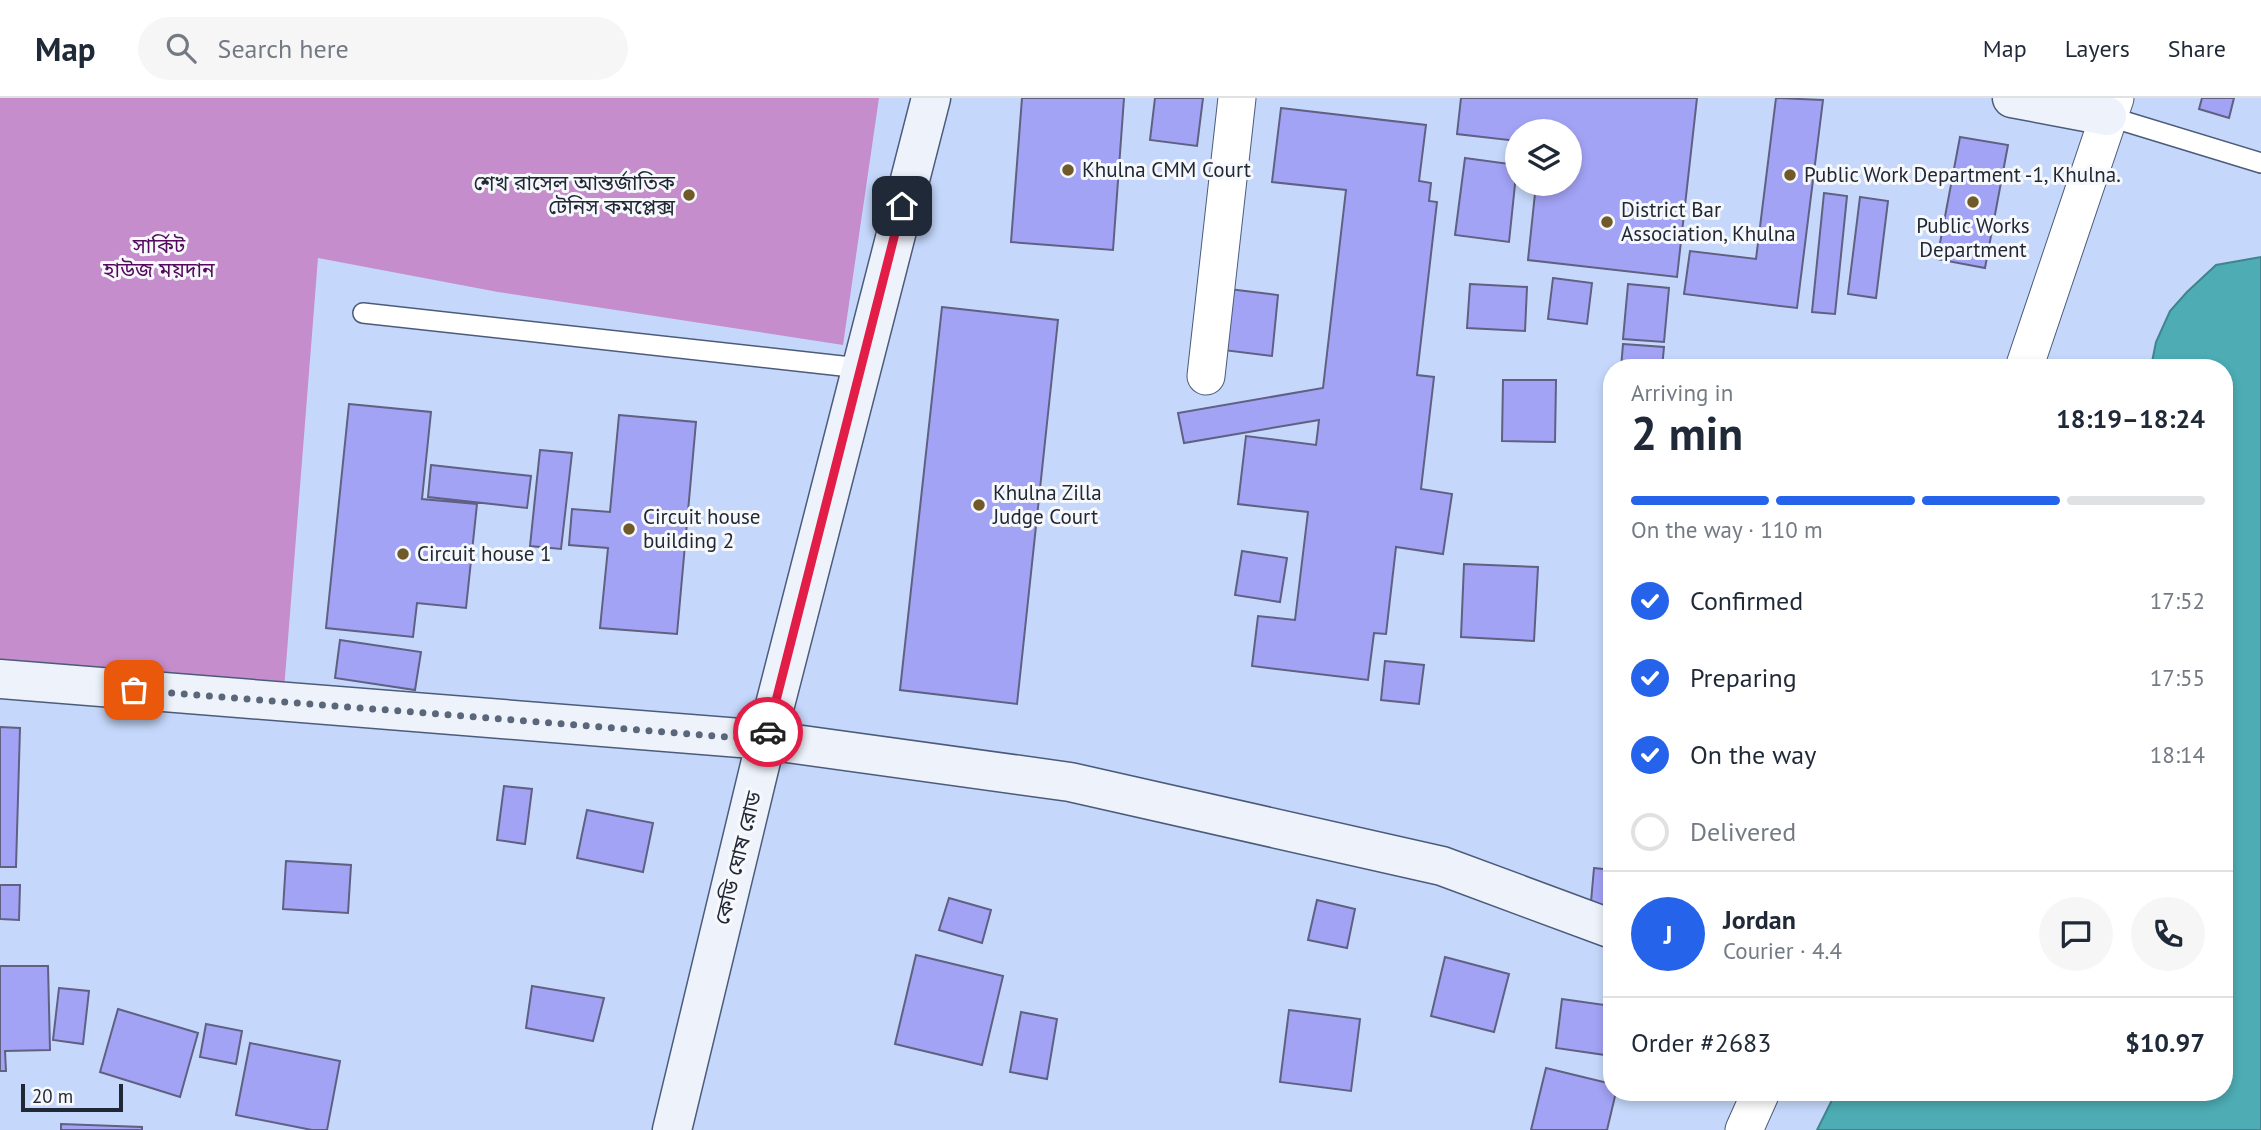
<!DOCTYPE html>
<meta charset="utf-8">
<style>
body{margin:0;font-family:"PT Sans","Noto Sans Bengali",sans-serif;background:#f6f6f7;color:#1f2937;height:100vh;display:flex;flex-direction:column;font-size:26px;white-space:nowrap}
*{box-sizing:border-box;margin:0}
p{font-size:23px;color:#747a83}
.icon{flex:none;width:38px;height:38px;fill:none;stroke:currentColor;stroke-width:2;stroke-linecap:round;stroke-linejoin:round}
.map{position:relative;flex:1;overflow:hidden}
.drawer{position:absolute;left:1603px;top:261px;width:630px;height:742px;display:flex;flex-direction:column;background:#fff;border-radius:28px;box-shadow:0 4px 10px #0003}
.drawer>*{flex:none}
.controls{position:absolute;left:1505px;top:21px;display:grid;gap:14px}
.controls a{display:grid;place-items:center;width:77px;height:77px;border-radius:50%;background:#fff;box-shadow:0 4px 10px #0003;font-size:35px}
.scale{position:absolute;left:21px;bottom:18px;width:102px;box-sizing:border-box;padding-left:7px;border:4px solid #212835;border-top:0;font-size:19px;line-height:24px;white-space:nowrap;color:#212835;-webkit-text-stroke:5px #f6f8fc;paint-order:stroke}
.pin{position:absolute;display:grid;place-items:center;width:60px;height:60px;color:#fff;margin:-30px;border-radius:14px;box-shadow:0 4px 10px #0006}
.courier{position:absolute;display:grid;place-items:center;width:70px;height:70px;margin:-35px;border:5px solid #e11d48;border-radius:50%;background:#fff;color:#222;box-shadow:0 2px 9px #0007}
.head em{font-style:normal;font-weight:700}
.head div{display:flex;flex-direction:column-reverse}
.head{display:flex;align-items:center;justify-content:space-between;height:119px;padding:0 28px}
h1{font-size:46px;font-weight:700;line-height:52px}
.bar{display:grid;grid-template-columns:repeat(4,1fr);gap:10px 7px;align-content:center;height:84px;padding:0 28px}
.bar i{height:9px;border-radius:5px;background:#e0e1e3}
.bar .current{background:#2563eb}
.bar p{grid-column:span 4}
.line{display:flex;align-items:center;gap:18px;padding:0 28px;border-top:2px solid #e0e1e3}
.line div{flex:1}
.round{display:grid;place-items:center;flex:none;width:74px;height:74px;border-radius:37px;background:#f6f6f7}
ol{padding:0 28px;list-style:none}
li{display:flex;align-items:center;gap:21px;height:77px}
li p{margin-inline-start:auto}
li .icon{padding:7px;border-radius:50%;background:#2563eb;color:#fff;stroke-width:4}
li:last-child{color:#747a83}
li i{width:38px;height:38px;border:4px solid #e0e1e3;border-radius:50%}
header{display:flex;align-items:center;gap:42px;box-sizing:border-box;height:98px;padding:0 35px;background:#fff;border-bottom:2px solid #e0e1e3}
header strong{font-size:33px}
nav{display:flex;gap:38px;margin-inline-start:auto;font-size:24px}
.search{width:490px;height:63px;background:#f6f6f7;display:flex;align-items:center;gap:18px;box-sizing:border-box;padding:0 24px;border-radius:38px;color:#747a83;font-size:26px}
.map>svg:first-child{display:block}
</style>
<header>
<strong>Map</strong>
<div class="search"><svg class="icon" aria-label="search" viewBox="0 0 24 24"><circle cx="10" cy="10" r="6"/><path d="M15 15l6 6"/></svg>Search here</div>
<nav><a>Map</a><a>Layers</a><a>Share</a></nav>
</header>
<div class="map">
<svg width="2261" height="1032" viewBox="0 0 2261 1032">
<rect width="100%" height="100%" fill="#c5d8fb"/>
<path fill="#c58dcc" d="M0 0H879L843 247 498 194 318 160 284 592 0 569Z"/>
<path fill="#4dacb4" stroke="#40848e" stroke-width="2" d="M2261 159V1032H1817L1836 994H2224V270L2151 269 2156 244 2170 213 2187 194 2216 167Z"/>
<path fill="#a3a3f6" stroke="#5f6082" stroke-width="2" d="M1022 0H1124L1113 152 1011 144Z
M1155 0H1203L1197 48 1150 42Z
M1461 0H1697L1677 179 1528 162 1536 86H1570V33H1517V43L1457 36Z
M1776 0 1823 2 1797 210 1684 196 1690 153 1756 161Z
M2202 0H2234L2229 20 2199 11Z
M1281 10 1426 27 1419 83 1431 85 1429 103 1437 104 1417 277 1434 279 1421 391 1452 396 1443 456 1396 449 1386 536 1374 535 1368 582 1252 568 1258 518 1295 522 1308 414 1238 406 1246 338 1316 347 1319 322 1184 345 1178 315 1323 290 1346 92 1272 84Z
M1960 39 2008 47 1985 170 1937 161Z
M1465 60 1517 67 1509 144 1455 137Z
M1824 95 1847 98 1835 216 1812 214Z
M1860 99 1888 103 1876 200 1848 196Z
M1553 180 1592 185 1587 226 1548 221Z
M1470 186 1527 189 1525 233 1467 230Z
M1628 186 1669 190 1664 244 1623 241Z
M1229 191 1278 197 1272 258 1223 252Z
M942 209 1058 222 1017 606 900 592Z
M1623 246 1664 249 1662 270H1621Z
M1503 282H1556L1555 344 1502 343Z
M349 306 431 314 422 401 477 406 466 510 417 505 413 539 326 530Z
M619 317 696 324 677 536 600 530 608 450 569 447 572 411 610 414Z
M540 352 572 355 561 451 530 448Z
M431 367 531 378 527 410 428 399Z
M1242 453 1287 460 1280 504 1235 497Z
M1464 466 1538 469 1534 543 1461 539Z
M340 542 421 554 415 592 335 580Z
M1385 563 1424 567 1419 606 1381 602Z
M0 629 20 630 16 769H0Z
M504 688 532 691 525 746 497 742Z
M587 712 653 725 643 774 577 760Z
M286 763 351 767 348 815 283 811Z
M1594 770 1612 772V817L1590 815Z
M0 787H20L19 822 0 821Z
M949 800 991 812 982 845 939 832Z
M1317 802 1355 811 1347 850 1308 842Z
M916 857 1003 878 982 967 895 946Z
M1445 859 1509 876 1494 934 1431 918Z
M0 868H48L50 952 5 953 6 973H0Z
M532 888 604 900 593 943 526 930Z
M59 890 89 893 83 946 53 942Z
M1562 901 1612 908V958L1556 950Z
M118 911 198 935 180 999 100 974Z
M1289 912 1360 921 1351 993 1280 984Z
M1021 914 1057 921 1047 981 1010 974Z
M206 926 242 933 236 966 200 959Z
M250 945 340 963 327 1032H312L236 1017Z
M1546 970 1612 986V994H1616L1607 1032H1531Z
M61 1026 142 1029V1032H61Z"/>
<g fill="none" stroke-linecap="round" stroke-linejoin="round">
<g stroke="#4c5b7a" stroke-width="22">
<path id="lane" d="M2107 18 2261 65
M363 215 860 270"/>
</g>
<g stroke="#4c5b7a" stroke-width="39">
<path id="street" d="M2024 270 2115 0
M1206 278 1237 0
M1744 1032 1761 994"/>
</g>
<g stroke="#4c5b7a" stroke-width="41">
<path id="secondary" d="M2012 0 2107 18
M0 581 766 642 1070 684 1442 768 1612 831
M672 1032 766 642 931 0"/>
</g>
<use href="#lane" stroke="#fff" stroke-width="19"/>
<use href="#street" stroke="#fff" stroke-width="37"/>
<use href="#secondary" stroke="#eef3fb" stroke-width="38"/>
</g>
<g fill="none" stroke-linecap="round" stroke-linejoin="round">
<path stroke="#5a667a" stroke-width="7" stroke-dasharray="0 12.6" d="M134 592 766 642 768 634"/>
<path stroke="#e11d48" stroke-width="9" d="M768 634 902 108"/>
</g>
<g fill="#715a2a" stroke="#f6f8fc" stroke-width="2.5">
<circle cx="1068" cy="72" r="7"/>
<circle cx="1790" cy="77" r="7"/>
<circle cx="689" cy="97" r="7"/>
<circle cx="1973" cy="104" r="7"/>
<circle cx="1607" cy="124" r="7"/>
<circle cx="979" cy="407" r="7"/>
<circle cx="629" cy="431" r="7"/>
<circle cx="403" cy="456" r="7"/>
</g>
<g text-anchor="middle" stroke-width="6" stroke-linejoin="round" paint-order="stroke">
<g font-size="21" fill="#212835" stroke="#f6f8fc" text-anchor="start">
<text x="1082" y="79">Khulna CMM Court</text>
<text x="1804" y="84">Public Work Department -1, Khulna.</text>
<text x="675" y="92" text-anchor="end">শেখ রাসেল আন্তর্জাতিক<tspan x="675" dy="24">টেনিস কমপ্লেক্স</tspan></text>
<text x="1621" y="119">District Bar<tspan x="1621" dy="24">Association, Khulna</tspan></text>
<text x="1973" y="135" text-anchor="middle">Public Works<tspan x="1973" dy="24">Department</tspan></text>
<text x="993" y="402">Khulna Zilla<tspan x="993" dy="24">Judge Court</tspan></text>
<text x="643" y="426">Circuit house<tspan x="643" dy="24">building 2</tspan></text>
<text x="417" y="463">Circuit house 1</text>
</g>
<g font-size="21" fill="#550a5e" stroke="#f6f8fc">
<text x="159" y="155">সার্কিট<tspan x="159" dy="24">হাউজ ময়দান</tspan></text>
</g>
<g font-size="21" fill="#212835" stroke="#f6f8fc">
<text transform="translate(738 760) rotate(-76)" y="7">কেডি ঘোষ রোড</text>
</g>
</g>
</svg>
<div class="controls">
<a><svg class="icon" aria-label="layers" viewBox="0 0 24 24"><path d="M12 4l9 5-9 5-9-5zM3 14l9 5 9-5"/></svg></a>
</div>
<div class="scale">20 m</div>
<div class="pin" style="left:134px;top:592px;background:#ea580c"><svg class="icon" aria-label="bag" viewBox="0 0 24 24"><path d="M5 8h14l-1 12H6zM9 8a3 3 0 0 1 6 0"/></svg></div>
<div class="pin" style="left:902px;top:108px;background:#1f2937"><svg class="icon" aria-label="home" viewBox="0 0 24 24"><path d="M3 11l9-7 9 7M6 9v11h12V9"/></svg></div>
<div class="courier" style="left:768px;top:634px"><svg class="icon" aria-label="car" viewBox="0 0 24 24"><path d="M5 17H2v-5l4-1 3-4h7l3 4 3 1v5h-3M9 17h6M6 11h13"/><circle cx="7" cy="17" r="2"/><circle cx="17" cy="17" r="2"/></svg></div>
<section class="drawer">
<div class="head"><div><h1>2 min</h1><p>Arriving in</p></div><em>18:19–18:24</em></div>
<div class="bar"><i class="current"></i><i class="current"></i><i class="current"></i><i></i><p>On the way · 110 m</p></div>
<ol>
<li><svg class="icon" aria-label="check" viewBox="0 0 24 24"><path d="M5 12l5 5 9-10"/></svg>Confirmed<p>17:52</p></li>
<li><svg class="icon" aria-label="check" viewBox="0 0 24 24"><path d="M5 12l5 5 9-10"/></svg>Preparing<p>17:55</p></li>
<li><svg class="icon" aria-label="check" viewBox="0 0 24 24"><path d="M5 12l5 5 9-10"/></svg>On the way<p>18:14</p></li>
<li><i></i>Delivered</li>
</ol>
<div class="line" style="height:126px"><b class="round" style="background:#2563eb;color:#fff">J</b><div><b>Jordan</b><p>Courier · 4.4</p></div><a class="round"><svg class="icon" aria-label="chat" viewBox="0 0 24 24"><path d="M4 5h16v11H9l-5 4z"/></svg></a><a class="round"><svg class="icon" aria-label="phone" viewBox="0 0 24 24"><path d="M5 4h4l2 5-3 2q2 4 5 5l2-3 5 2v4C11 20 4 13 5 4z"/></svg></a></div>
<div class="line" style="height:91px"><div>Order #2683</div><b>$10.97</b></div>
</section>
</div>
